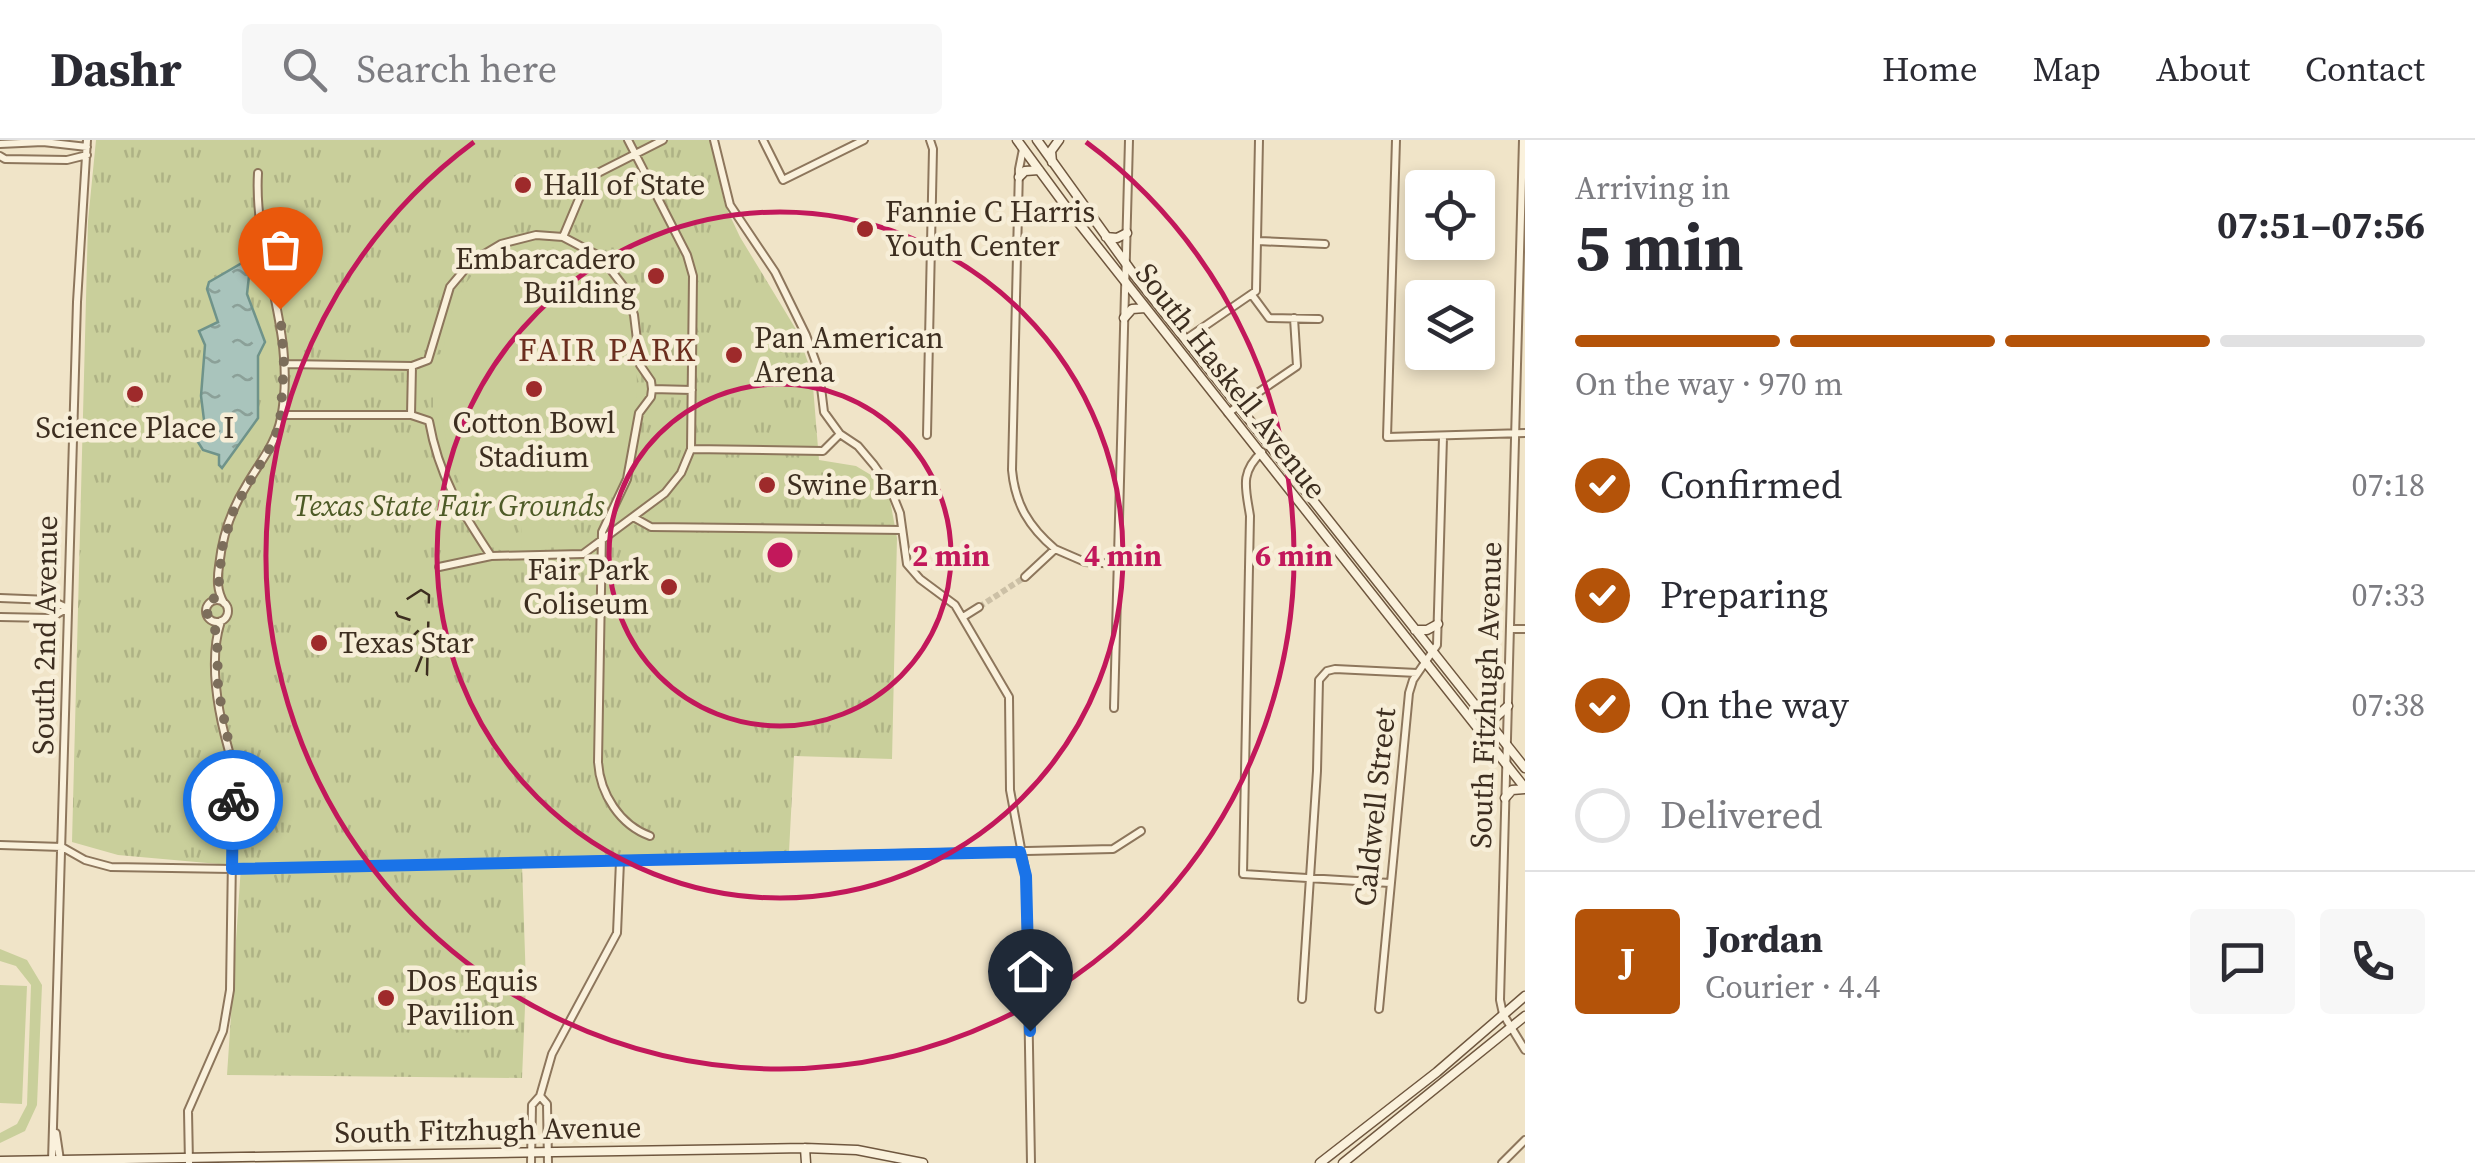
<!DOCTYPE html>
<meta charset="utf-8">
<style>
body{margin:0;font-family:"Source Serif 4",serif;background:#f7f7f7;color:#2b2b33;height:100vh;display:flex;flex-direction:column;font-size:38px;white-space:nowrap}
*{box-sizing:border-box;margin:0}
p{font-size:32px;color:#7c7c81}
.icon{flex:none;width:55px;height:55px;fill:none;stroke:currentColor;stroke-width:2;stroke-linecap:round;stroke-linejoin:round}
.map{position:relative;flex:1;overflow:hidden}
.details{display:flex;flex-direction:column;background:#fff;width:950px}
.details>*{flex:none}
.tools{position:absolute;left:1405px;top:30px;display:grid;gap:20px}
.tools a{display:grid;place-items:center;width:90px;height:90px;border-radius:10px;background:#fff;box-shadow:0 5px 15px #0003;font-size:50px}
.pin{position:absolute;display:grid;place-items:center;width:85px;height:85px;color:#fff;margin:-102px -42px;border-radius:50% 50% 50% 0;rotate:-45deg;box-shadow:0 0 10px #0007}
.pin .icon{rotate:45deg}
.courier{position:absolute;display:grid;place-items:center;width:100px;height:100px;margin:-50px;border:8px solid #1a73e8;border-radius:50%;background:#fff;color:#222;box-shadow:0 2px 12px #0007}
.summary em{font-style:normal;font-weight:700}
.summary div{display:flex;flex-direction:column-reverse}
.summary{display:flex;align-items:center;justify-content:space-between;height:170px;padding:0 50px}
h1{font-size:65px;font-weight:700;line-height:75px}
.bar{display:grid;grid-template-columns:repeat(4,1fr);gap:15px 10px;align-content:center;height:120px;padding:0 50px}
.bar i{height:12px;border-radius:8px;background:#e1e1e2}
.bar .current{background:#b45309}
.bar p{grid-column:span 4}
.line{display:flex;align-items:center;gap:25px;padding:0 50px;border-top:2px solid #e1e1e2}
.line div{flex:1}
.round{display:grid;place-items:center;flex:none;width:105px;height:105px;border-radius:10px;background:#f7f7f7}
ol{padding:0 50px;list-style:none}
li{display:flex;align-items:center;gap:30px;height:110px}
li p{margin-inline-start:auto}
li .icon{padding:10px;border-radius:50%;background:#b45309;color:#fff;stroke-width:4}
li:last-child{color:#7c7c81}
li i{width:55px;height:55px;border:5px solid #e1e1e2;border-radius:50%}
header{display:flex;align-items:center;gap:60px;box-sizing:border-box;height:140px;padding:0 50px;background:#fff;border-bottom:2px solid #e1e1e2}
header strong{font-size:48px}
nav{display:flex;gap:55px;margin-inline-start:auto;font-size:35px}
.search{width:700px;height:90px;background:#f7f7f7;display:flex;align-items:center;gap:25px;box-sizing:border-box;padding:0 35px;border-radius:10px;color:#7c7c81;font-size:38px}
main{display:flex;flex:1;min-height:0}
.map>svg:first-child{display:block}
</style>
<header>
<strong>Dashr</strong>
<div class="search"><svg class="icon" aria-label="search" viewBox="0 0 24 24"><circle cx="10" cy="10" r="6"/><path d="M15 15l6 6"/></svg>Search here</div>
<nav><a>Home</a><a>Map</a><a>About</a><a>Contact</a></nav>
</header>
<main>
<div class="map">
<svg width="1525" height="1023" viewBox="0 0 1525 1023">
<defs>
<pattern id="park-tufts" width="24" height="20" patternUnits="userSpaceOnUse" patternTransform="scale(2.5)"><rect width="24" height="20" fill="#c9cf9b"/><path d="M3 7l-1-3M5 7V3M7 7l1-3M15 17l-1-3M17 17v-4M19 17l1-3" fill="none" stroke="#aeb285"/></pattern>
<pattern id="water-ripples" width="26" height="14" patternUnits="userSpaceOnUse" patternTransform="scale(2.5)"><rect width="26" height="14" fill="#a9c4bc"/><path d="M2 4q2-2 4 0t4 0M15 11q2-2 4 0t4 0" fill="none" stroke="#8ba098"/></pattern>
</defs>
<rect width="100%" height="100%" fill="#f0e4c8"/>
<path fill="url(#park-tufts)" d="M96 0H710L725 65 740 97 797 191 812 234 819 320 856 326 876 338 890 360 897 398 892 619 794 616 789 712 522 724 526 844 522 938 227 935 241 726 118 715 72 702 88 81Z"/>
<path fill="#c9cf9b" d="M545 106C571 110 594 119 611 141 647 187 645 307 608 353 593 372 572 381 549 386L548 408H522L521 386C460 371 450 330 442 275L433 274V215L443 214C450 152 476 107 545 106Z
M0 809 27 820 42 845 37 965 25 991 0 1003V993L17 984 27 965 31 845 16 826 0 821Z
M0 845 27 846 22 964 0 963Z"/>
<path fill="url(#water-ripples)" stroke="#6f938a" stroke-width="2.5" d="M242 123 246 125 249 136 247 154 265 202 258 216V278L222 328 219 325V315L203 310 196 299 204 280 201 256 205 205 199 191 218 182 207 149 209 142Z"/>
<g fill="none" stroke-linecap="round" stroke-linejoin="round">
<path stroke="#ccc0a6" stroke-width="6" stroke-dasharray="6 3" stroke-linecap="butt" d="M979 467 1025 437"/>
<g stroke="#8d765c" stroke-width="10">
<path id="street" d="M628 0 687 115 693 136 691 309
M714 0 730 65 775 132 806 195 819 231 824 272 840 294 858 306 874 325 890 348 900 373 907 424 920 439 955 465 1009 557 1010 650 1026 735 1031 1023
M763 0 783 40 864 0
M1396 0 1387 297 1525 293
M1523 0 1500 860 1503 874 1525 910
M0 4 43 2 87 7
M1023 9 1019 29 1012 330C1015 364 1029 387 1055 409
M0 16 5 19 67 20 87 15
M563 97 584 47 592 36 663 0
M1258 101 1325 104
M1252 155 1269 178 1319 179
M1186 199 1256 151 1259 0
M284 224 412 226
M652 249 692 250
M1228 273 1297 226 1294 178
M285 275H411
M927 295 933 9 930 0
M1262 312C1239 333 1246 349 1250 376L1243 734 1390 743
M633 377 651 387 902 390
M491 416C460 369 439 337 429 281L411 275 412 226 428 220 450 147 471 122 501 104 536 95 563 97 601 117 624 147 634 175 640 225 651 241 652 249 651 257 639 273 627 339 602 392 598 622C600 654 620 685 650 696
M439 427 491 416 583 414 665 353 681 333 691 309 823 311 840 294
M1025 437 1055 409 1085 422 1118 424
M0 458 50 460 67 468
M206 471a11 11 0 1 1 22 0a11 11 0 1 1-22 0Z
M224 463C217 451 217 440 219 426 222 398 231 370 246 346 259 323 276 304 281 278 298 192 253 116 258 33
M0 477 50 478 68 468
M963 477 979 467
M221 481C207 524 220 583 233 625
M1510 489H1525
M1114 568 1129 0
M223 638a13 13 0 1 1 26 0a13 13 0 1 1-26 0Z
M0 705 62 707 85 720 111 727 232 729 1113 709 1141 691
M1302 859 1317 631 1319 540 1327 531 1335 529 1417 533
M1379 869 1409 553 1413 540 1437 505 1443 297
M540 956 547 964 548 1023
M56 993 60 1020
M52 1021 77 162 87 0
M189 1023 188 971 223 891 230 850 233 651
M531 1023 532 965 540 956 552 914 617 793 620 721
M1502 1023 1525 1000"/>
</g>
<g stroke="#6f573f" stroke-width="11">
<path id="secondary" d="M1017 0 1067 68 1525 648
M1037 0 1132 132 1525 628
M1052 22 1051 11 1059 0
M1019 37 1025 31 1039 30
M1106 97 1117 98 1127 93
M1124 178 1132 169 1145 168
M1415 490H1427L1438 484
M1483 573 1496 577 1508 566
M1505 658 1512 650 1525 649
M805 1008 806 1023
M0 1021 805 1008 857 1010 923 1023
M1320 1023 1437 932 1525 856
M1343 1023 1525 876"/>
</g>
<use href="#street" stroke="#faf1dc" stroke-width="6"/>
<use href="#secondary" stroke="#faf1dc" stroke-width="8"/>
<path stroke="#3d2e20" stroke-width="2.5" stroke-dasharray="18 18" stroke-linecap="butt" d="M421 450 429 455 427 535 422 540 415 534 422 516 407 502 420 489V483L398 476 395 470 398 465Z"/>
</g>
<g fill="none" stroke-linecap="round" stroke-linejoin="round">
<path stroke="#7c6e5b" stroke-width="10" stroke-dasharray="0 18" d="M233 660V651C220 645 220 631 233 625L218 548 217 494 206 471 218 452 222 408 234 369 272 304 280 284 284 224 280 169"/>
<path stroke="#1a73e8" stroke-width="12" d="M233 660 232 729 1020 712 1026 736 1030 891"/>
</g>
<g fill="none" stroke="#c2185b" stroke-width="5">
<circle cx="780" cy="415" r="171"/>
<circle cx="780" cy="415" r="343"/>
<path d="M1086 2A514 514 0 1 1 474 2"/>
</g>
<g fill="#9e2a2b" stroke="#f7eed8" stroke-width="4">
<circle cx="523" cy="45" r="10"/>
<circle cx="865" cy="89" r="10"/>
<circle cx="656" cy="136" r="10"/>
<circle cx="734" cy="215" r="10"/>
<circle cx="534" cy="249" r="10"/>
<circle cx="135" cy="254" r="10"/>
<circle cx="767" cy="345" r="10"/>
<circle cx="669" cy="447" r="10"/>
<circle cx="319" cy="503" r="10"/>
<circle cx="386" cy="858" r="10"/>
</g>
<g text-anchor="middle" stroke-width="9" stroke-linejoin="round" paint-order="stroke">
<g font-size="30" fill="#3d2e20" stroke="#f7eed8" text-anchor="start">
<text x="543" y="55">Hall of State</text>
<text x="885" y="82">Fannie C Harris<tspan x="885" dy="34">Youth Center</tspan></text>
<text x="636" y="129" text-anchor="end">Embarcadero<tspan x="636" dy="34">Building</tspan></text>
<text x="754" y="208">Pan American<tspan x="754" dy="34">Arena</tspan></text>
<text x="534" y="293" text-anchor="middle">Cotton Bowl<tspan x="534" dy="34">Stadium</tspan></text>
<text x="135" y="298" text-anchor="middle">Science Place I</text>
<text x="787" y="355">Swine Barn</text>
<text x="649" y="440" text-anchor="end">Fair Park<tspan x="649" dy="34">Coliseum</tspan></text>
<text x="339" y="513">Texas Star</text>
<text x="406" y="851">Dos Equis<tspan x="406" dy="34">Pavilion</tspan></text>
</g>
<g font-size="30" fill="#3d2e20" stroke="#f7eed8">
<text transform="translate(1231 241) rotate(52)" y="10">South Haskell Avenue</text>
<text transform="translate(45 495) rotate(-89)" y="10">South 2nd Avenue</text>
<text transform="translate(1486 555) rotate(-88)" y="10">South Fitzhugh Avenue</text>
<text transform="translate(1375 667) rotate(-84)" y="10">Caldwell Street</text>
<text transform="translate(488 990) rotate(-1)" y="10">South Fitzhugh Avenue</text>
</g>
<g font-size="30" font-style="italic" fill="#4d5a26" stroke="#f7eed8">
<text x="449" y="376">Texas State Fair Grounds</text>
</g>
<g font-size="32" letter-spacing="2.5" fill="#6b2e1e" stroke="#f7eed8">
<text x="608" y="221">FAIR PARK</text>
</g>
</g>
<circle cx="780" cy="415" r="15" fill="#c2185b" stroke="#f7eed8" stroke-width="5"/>
<g font-size="30" text-anchor="middle" font-weight="bold" fill="#c2185b" stroke="#f7eed8" stroke-width="9" stroke-linejoin="round" paint-order="stroke">
<text x="951" y="426">2 min</text>
<text x="1123" y="426">4 min</text>
<text x="1294" y="426">6 min</text>
</g>
</svg>
<div class="tools">
<a><svg class="icon" aria-label="locate" viewBox="0 0 24 24"><circle cx="12" cy="12" r="6"/><path d="M12 2v4M12 18v4M2 12h4M18 12h4"/></svg></a>
<a><svg class="icon" aria-label="layers" viewBox="0 0 24 24"><path d="M12 4l9 5-9 5-9-5zM3 14l9 5 9-5"/></svg></a>
</div>
<div class="pin" style="left:280px;top:169px;background:#ea580c"><svg class="icon" aria-label="bag" viewBox="0 0 24 24"><path d="M5 8h14l-1 12H6zM9 8a3 3 0 0 1 6 0"/></svg></div>
<div class="pin" style="left:1030px;top:891px;background:#1f2937"><svg class="icon" aria-label="home" viewBox="0 0 24 24"><path d="M3 11l9-7 9 7M6 9v11h12V9"/></svg></div>
<div class="courier" style="left:233px;top:660px"><svg class="icon" aria-label="bike" viewBox="0 0 24 24"><circle cx="6" cy="16" r="4"/><circle cx="18" cy="16" r="4"/><path d="M6 16l4-8h5l3 8M10 8l3 8H6M13 5h3"/></svg></div>
</div>
<section class="details">
<div class="summary"><div><h1>5 min</h1><p>Arriving in</p></div><em>07:51–07:56</em></div>
<div class="bar"><i class="current"></i><i class="current"></i><i class="current"></i><i></i><p>On the way · 970 m</p></div>
<ol>
<li><svg class="icon" aria-label="check" viewBox="0 0 24 24"><path d="M5 12l5 5 9-10"/></svg>Confirmed<p>07:18</p></li>
<li><svg class="icon" aria-label="check" viewBox="0 0 24 24"><path d="M5 12l5 5 9-10"/></svg>Preparing<p>07:33</p></li>
<li><svg class="icon" aria-label="check" viewBox="0 0 24 24"><path d="M5 12l5 5 9-10"/></svg>On the way<p>07:38</p></li>
<li><i></i>Delivered</li>
</ol>
<div class="line" style="height:180px"><b class="round" style="background:#b45309;color:#fff">J</b><div><b>Jordan</b><p>Courier · 4.4</p></div><a class="round"><svg class="icon" aria-label="chat" viewBox="0 0 24 24"><path d="M4 5h16v11H9l-5 4z"/></svg></a><a class="round"><svg class="icon" aria-label="phone" viewBox="0 0 24 24"><path d="M5 4h4l2 5-3 2q2 4 5 5l2-3 5 2v4C11 20 4 13 5 4z"/></svg></a></div>
</section>
</main>
